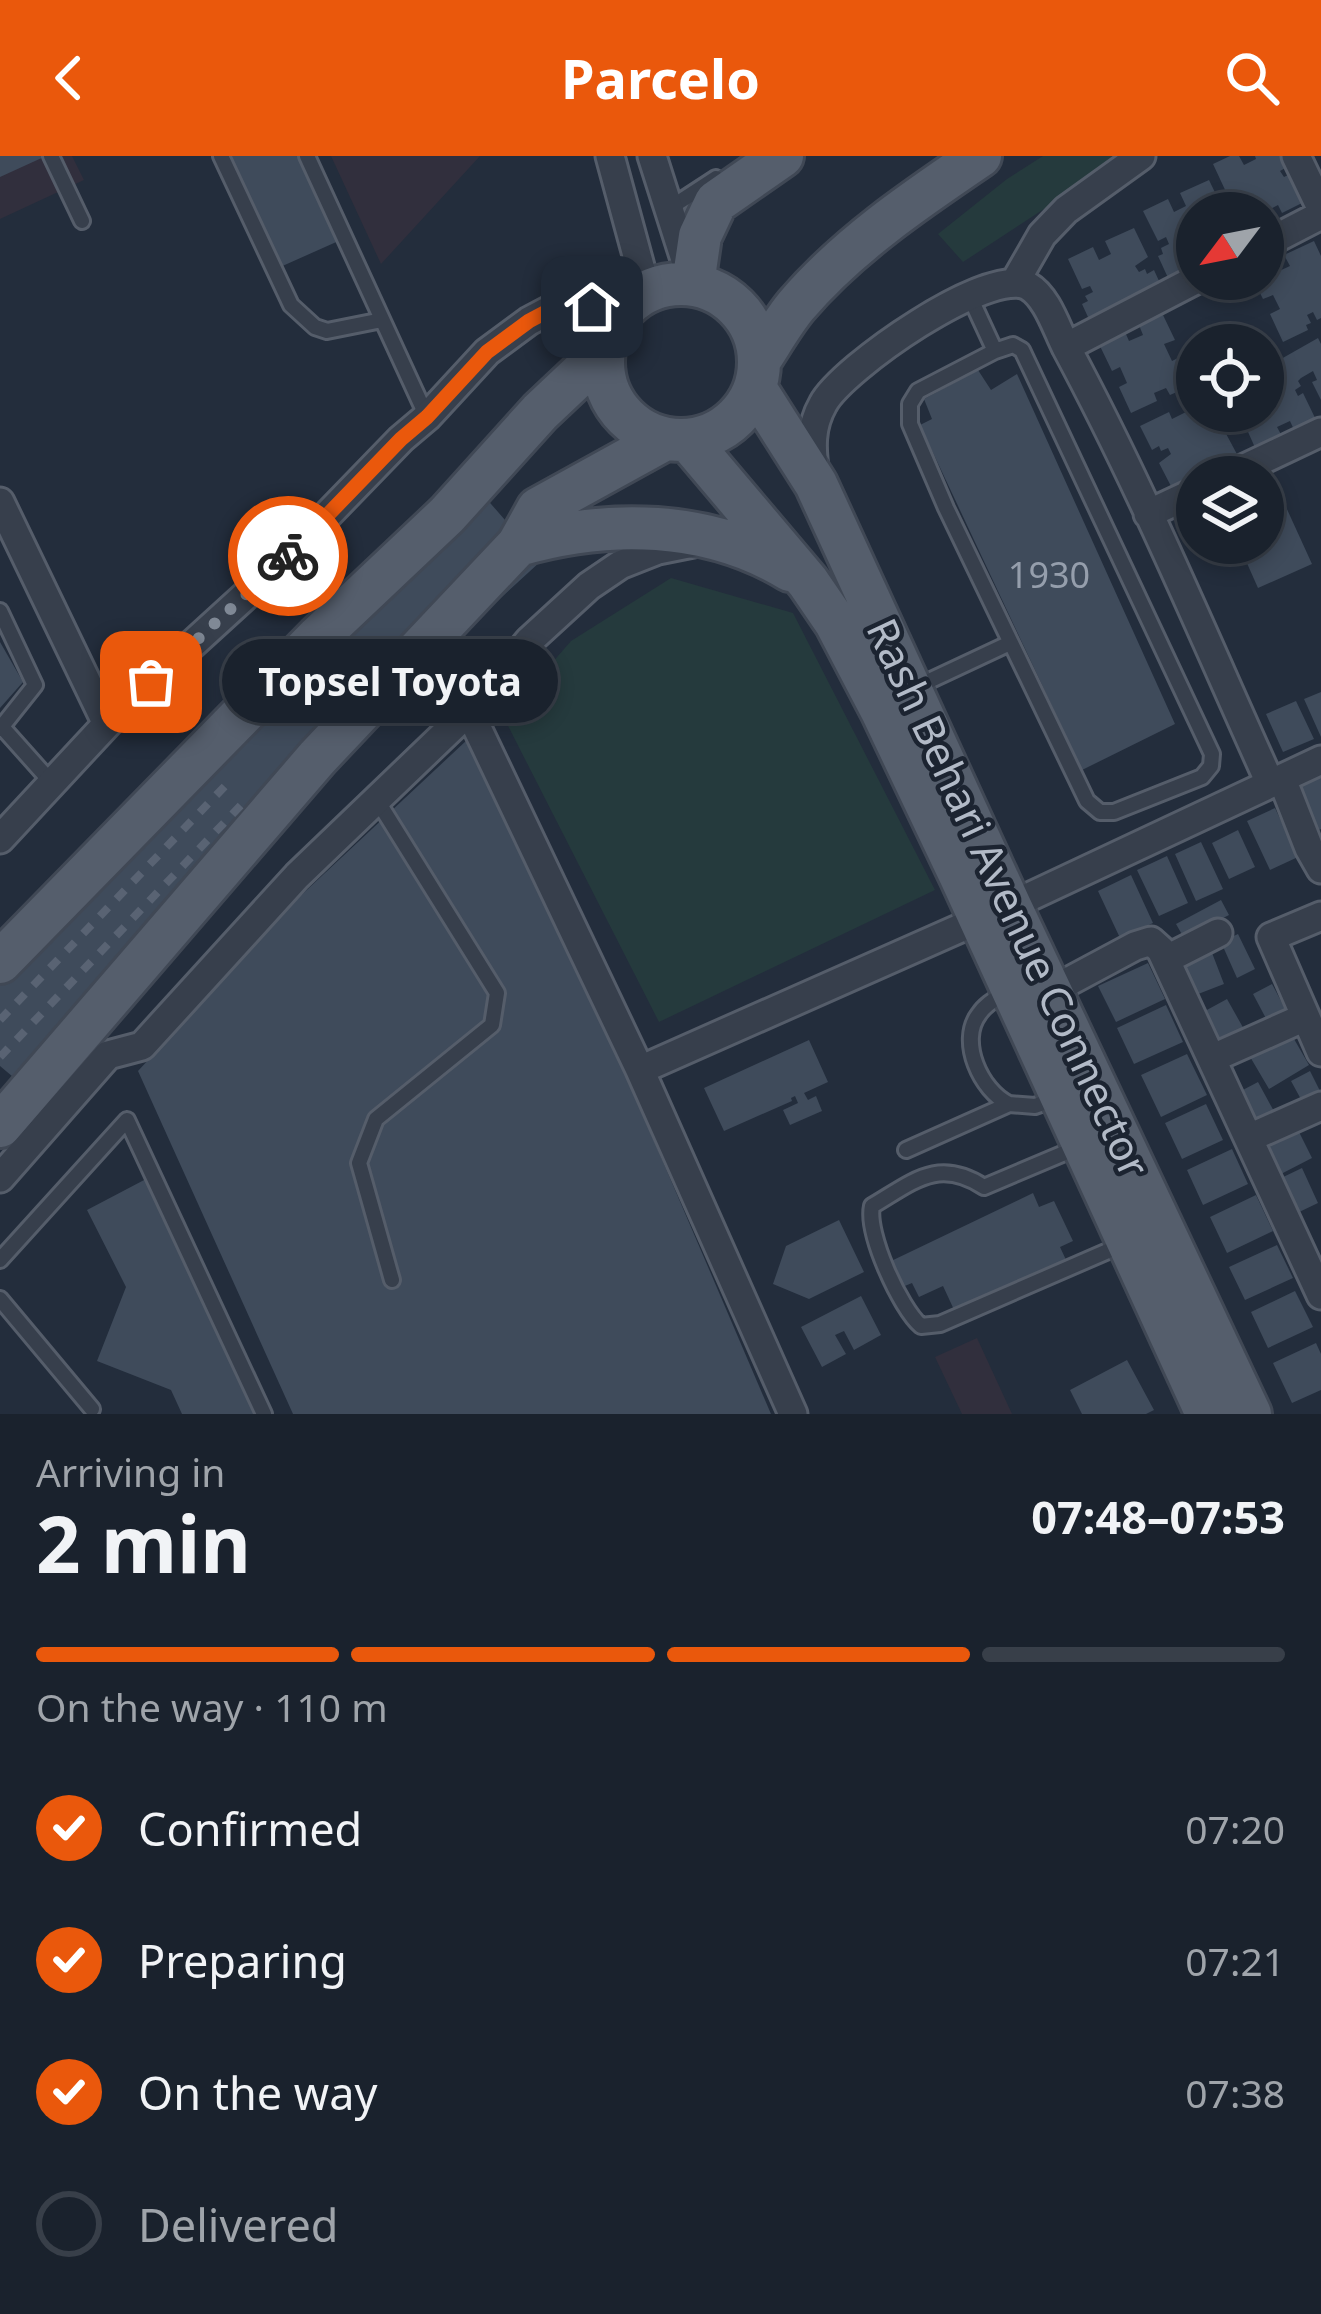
<!DOCTYPE html>
<meta charset="utf-8">
<style>
body{margin:0;font-family:"Noto Sans",sans-serif;background:#272f39;color:#f1f3f6;height:100vh;display:flex;flex-direction:column;font-size:45px;white-space:nowrap}
*{box-sizing:border-box;margin:0}
p{font-size:39px;color:#9fa4aa}
.icon{flex:none;width:66px;height:66px;fill:none;stroke:currentColor;stroke-width:2;stroke-linecap:round;stroke-linejoin:round}
.map{position:relative;height:1258px;overflow:hidden}
.sheet{display:flex;flex-direction:column;background:#1a222d;flex:1}
.sheet>*{flex:none}
.needle{width:78px;rotate:238deg}
.controls{position:absolute;left:1176px;top:36px;display:grid;gap:24px}
.controls a{display:grid;place-items:center;width:108px;height:108px;border-radius:50%;background:#1a222d;box-shadow:0 6px 18px #0003,0 0 0 3px #383f49;font-size:60px}
.pin{position:absolute;display:grid;place-items:center;width:102px;height:102px;color:#fff;margin:-51px;border-radius:24px;box-shadow:0 6px 18px #0006}
.courier{position:absolute;display:grid;place-items:center;width:120px;height:120px;margin:-60px;border:9px solid #ea580c;border-radius:50%;background:#fff;color:#222;box-shadow:0 3px 15px #0007}
.bubble{position:absolute;height:84px;border-radius:42px;background:#1a222d;box-shadow:0 6px 18px #0003,0 0 0 3px #383f49;font-size:39px;font-weight:700;line-height:84px;text-align:center}
.summary em{font-style:normal;font-weight:700}
.summary div{display:flex;flex-direction:column-reverse}
.summary{display:flex;align-items:center;justify-content:space-between;height:204px;padding:0 36px}
h1{font-size:78px;font-weight:700;line-height:90px}
.bar{display:grid;grid-template-columns:repeat(4,1fr);gap:18px 12px;align-content:center;height:144px;padding:0 36px}
.bar i{height:15px;border-radius:9px;background:#383f49}
.bar .current{background:#ea580c}
.bar p{grid-column:span 4}
ol{padding:0 36px;list-style:none}
li{display:flex;align-items:center;gap:36px;height:132px}
li p{margin-inline-start:auto}
li .icon{padding:12px;border-radius:50%;background:#ea580c;color:#fff;stroke-width:4}
li:last-child{color:#9fa4aa}
li i{width:66px;height:66px;border:6px solid #383f49;border-radius:50%}
header{display:flex;justify-content:space-between;align-items:center;height:156px;padding:0 36px;background:#ea580c;color:#fff;font-size:54px;font-weight:700}
.map>svg:first-child{display:block}
</style>
<header><svg class="icon" aria-label="back" viewBox="0 0 24 24"><path d="M15 5l-7 7 7 7"/></svg>Parcelo<svg class="icon" aria-label="search" viewBox="0 0 24 24"><circle cx="10" cy="10" r="6"/><path d="M15 15l6 6"/></svg></header>
<div class="map">
<svg width="1321" height="1258" viewBox="0 0 1321 1258">
<rect width="100%" height="100%" fill="#232d3c"/>
<path fill="#312f3d" d="M0 0H72L84 24 0 63Z
M331 0H480L381 108Z
M977 1182 1012 1258H962L935 1201Z"/>
<path fill="#253a3d" d="M1043 0H1125L963 106 938 78 1007 23Z
M671 422 793 457 935 734 659 866 504 562 571 485Z"/>
<path fill="#3f4b5b" d="M0 0H46L0 21Z
M225 0H306L343 83 278 112Z
M1230 0H1239L1244 9 1256 3 1255 0H1290L1287 11 1280 15 1284 21 1290 18 1310 43 1282 57 1278 49 1263 57H1229L1227 54 1233 51 1230 45 1239 41 1236 35 1227 38 1213 8Z
M1209 24 1223 53 1214 57H1197V101L1194 103 1197 111 1169 124 1158 100 1163 98 1161 92 1169 88 1166 81 1158 85 1143 55 1168 43 1174 56 1186 50 1180 37Z
M1134 72 1148 101 1135 110 1139 116 1145 113 1147 118 1154 114 1165 138 1093 172 1082 148 1088 145 1085 140 1093 136 1090 130 1082 133 1068 103 1093 91 1099 104 1111 98 1105 85Z
M1314 85 1321 100V162L1317 164 1313 156 1307 159 1311 167 1306 169 1308 174 1283 186 1270 158 1280 153 1273 139 1263 143 1253 123H1263V109L1274 104 1279 115 1290 110 1284 99Z
M1163 159 1175 184 1164 188 1172 205 1182 200 1195 228 1170 239 1166 232 1154 237 1157 245 1131 257 1119 231 1127 227 1120 211 1112 215 1099 188 1125 176 1129 185 1143 179 1139 169Z
M1318 182 1321 188V244L1312 226 1317 224 1313 215 1301 222 1298 225 1301 230 1295 234 1298 240 1303 237 1318 268 1296 278 1290 265 1277 271 1284 284 1257 296 1244 267 1253 260 1251 255H1263V221L1270 218 1267 211Z
M978 214 991 234 1017 218 1175 568 1082 614 920 269 932 263 924 243Z
M1197 241V255H1227L1217 261 1220 266 1212 270 1215 277 1223 272 1239 302 1214 315 1208 302 1196 309 1202 321H1197V324L1174 336 1159 307 1171 298 1168 292 1161 295 1159 290 1152 294 1140 270 1169 256 1172 263 1186 256 1183 248Z
M470 324 541 405 335 594 19 926 0 910V800Z
M1286 351 1312 408 1258 432 1238 387H1263V361Z
M0 486 23 526 0 552Z
M1321 536V581L1304 543Z
M1296 545 1314 583 1283 596 1266 558Z
M467 584 538 723 613 889 771 1258H293L138 915 294 746Z
M1321 617V673L1313 676 1292 630Z
M1275 652 1298 701 1270 714 1247 665Z
M1238 674 1255 711 1229 723 1212 687Z
M1201 686 1223 733 1196 745 1175 698Z
M1167 700 1188 747 1159 760 1137 714Z
M1131 719 1153 767 1120 782 1098 735Z
M1221 744 1229 759 1184 782 1176 768Z
M1238 778 1255 813 1237 822 1221 786Z
M1209 789 1224 828 1193 840 1178 802Z
M1148 807 1165 843 1116 866 1098 830Z
M1272 828 1289 860 1270 870 1253 838Z
M1227 843 1245 875 1222 887 1205 855Z
M1166 849 1183 886 1134 908 1117 872Z
M1290 876 1309 909 1269 933 1249 899Z
M809 884 828 926 804 937 808 944 816 940 822 955 790 969 783 954 798 947 795 940 791 942 792 945 724 975 704 932Z
M1187 898 1207 939 1161 961 1141 919Z
M1310 915 1321 937 1303 947 1291 925Z
M1258 926 1276 959 1257 969 1239 936Z
M1206 948 1223 984 1182 1003 1165 967Z
M1296 970 1312 1002 1281 1018 1265 986Z
M1232 993 1248 1028 1203 1049 1187 1014Z
M1302 1012 1318 1047 1295 1058 1279 1023Z
M146 1023 254 1258H182L171 1234 97 1205 126 1131 87 1054Z
M1033 1037 1039 1051 1054 1045 1073 1085 1060 1091 1067 1106 956 1158 943 1130 919 1141 912 1127 900 1132 887 1107Z
M1256 1039 1273 1075 1227 1097 1210 1061Z
M839 1064 864 1116 809 1143 773 1128 786 1090Z
M1277 1089 1293 1122 1245 1144 1229 1111Z
M1295 1135 1313 1171 1268 1192 1251 1156Z
M861 1140 881 1179 854 1194 844 1175 835 1179 846 1198 822 1211 801 1171Z
M1316 1187 1321 1198V1234L1292 1247 1273 1207Z
M1127 1204 1154 1254 1146 1258H1082L1070 1234Z"/>
<g fill="none" stroke-linecap="round" stroke-linejoin="round">
<g stroke="#555d6a" stroke-width="20">
<path id="service" d="M51 0 82 65
M221 0 291 149 315 171 327 175 382 164
M307 0 427 261
M670 52 716 22
M970 141 995 195 918 235 910 248V268L946 352 1087 645 1100 656H1114L1202 621 1211 610 1212 598 1022 194 1013 189 995 195
M0 455 35 529 0 573
M914 532 1010 487
M2 571 52 627
M377 644 497 837 492 869 376 963 359 1007 392 1124
M1009 948C981 935 958 885 979 858 986 847 999 841 1009 834
M1081 990 984 1031C938 1001 913 1026 872 1050 866 1077 900 1152 921 1170L940 1168 1124 1088
M906 994 1009 948 1035 950 1057 942
M0 1104 127 964 264 1258
M0 1143 92 1253"/>
</g>
<g stroke="#555d6a" stroke-width="33">
<path id="minor" d="M610 0 647 136
M652 0 689 116
M1296 0 1321 52
M1263 89 1321 59
M1015 126 1042 79 1066 54 1141 0
M1066 191 1197 123
M815 318C811 293 810 271 823 248 842 212 990 109 1028 130 1047 141 1056 171 1066 191 1142 332 1204 481 1270 627
M1226 321 1321 276
M0 346 107 568
M1148 358 1197 335
M469 555 640 914 793 1258
M1282 623 1309 692 1321 713
M0 683 119 555 278 410 401 283 427 261 487 196 529 165 561 148 592 151 617 161
M1321 760 1271 781 1321 896
M1167 803 1218 777
M1051 835 1135 790 1151 785 1161 794 1321 1139
M1213 902 1305 861
M640 914 1010 750 1321 604
M1249 982 1321 950
M0 1022 108 899 142 890 297 720 469 555 529 485 589 430 620 409 658 394 693 387"/>
</g>
<g stroke="#404855" stroke-width="48">
<path id="primary" d="M693 128 700 80 716 46 782 0
M603 206a78 78 0 1 1 156 0a78 78 0 1 1-156 0Z
M759 205C771 187 782 167 796 150 847 90 915 44 980 0
M755 232 816 328 1010 750 1250 1258
M688 284 808 426 836 467 882 555 961 721 1207 1258
M518 389C608 363 708 364 790 414
M0 806 318 481 447 359 540 256 593 206 602 195 608 178
M0 970 317 602 518 389 538 353 665 283"/>
</g>
<use href="#service" stroke="#373f4c" stroke-width="14"/>
<use href="#minor" stroke="#373f4c" stroke-width="27"/>
<use href="#primary" stroke="#555e6c" stroke-width="42"/>
<path stroke="#596373" stroke-width="8" stroke-dasharray="12 12" stroke-linecap="butt" d="M0 864 227 628
M0 901 244 646"/>
</g>
<g fill="none" stroke-linecap="round" stroke-linejoin="round">
<path stroke="#808996" stroke-width="12" stroke-dasharray="0 21.6" d="M151 526 288 400"/>
<path stroke="#ea580c" stroke-width="15" d="M288 400 401 283 427 261 487 196 529 165 561 148 592 151"/>
</g>
<g text-anchor="middle" stroke-width="9" stroke-linejoin="round" paint-order="stroke">
<g font-size="36" fill="#959eac">
<text x="1049" y="432">1930</text>
</g>
<g font-size="42" fill="#b2bac7" stroke="#1c2431">
<text transform="translate(1008 742) rotate(65)" y="15">Rash Behari Avenue Connector</text>
</g>
</g>
</svg>
<div class="controls">
<a><svg class="needle" viewBox="-14 -14 28 28"><path d="M0-13l5 13h-10z" fill="#e53935"/><path d="M0 13l5-13h-10z" fill="#9fa4aa"/></svg></a>
<a><svg class="icon" aria-label="locate" viewBox="0 0 24 24"><circle cx="12" cy="12" r="6"/><path d="M12 2v4M12 18v4M2 12h4M18 12h4"/></svg></a>
<a><svg class="icon" aria-label="layers" viewBox="0 0 24 24"><path d="M12 4l9 5-9 5-9-5zM3 14l9 5 9-5"/></svg></a>
</div>
<div class="pin" style="left:151px;top:526px;background:#ea580c"><svg class="icon" aria-label="bag" viewBox="0 0 24 24"><path d="M5 8h14l-1 12H6zM9 8a3 3 0 0 1 6 0"/></svg></div>
<div class="pin" style="left:592px;top:151px;background:#1f2937"><svg class="icon" aria-label="home" viewBox="0 0 24 24"><path d="M3 11l9-7 9 7M6 9v11h12V9"/></svg></div>
<div class="courier" style="left:288px;top:400px"><svg class="icon" aria-label="bike" viewBox="0 0 24 24"><circle cx="6" cy="16" r="4"/><circle cx="18" cy="16" r="4"/><path d="M6 16l4-8h5l3 8M10 8l3 8H6M13 5h3"/></svg></div>
<div class="bubble" style="left:222px;top:483px;width:336px">Topsel Toyota</div>
</div>
<section class="sheet">
<div class="summary"><div><h1>2 min</h1><p>Arriving in</p></div><em>07:48–07:53</em></div>
<div class="bar"><i class="current"></i><i class="current"></i><i class="current"></i><i></i><p>On the way · 110 m</p></div>
<ol>
<li><svg class="icon" aria-label="check" viewBox="0 0 24 24"><path d="M5 12l5 5 9-10"/></svg>Confirmed<p>07:20</p></li>
<li><svg class="icon" aria-label="check" viewBox="0 0 24 24"><path d="M5 12l5 5 9-10"/></svg>Preparing<p>07:21</p></li>
<li><svg class="icon" aria-label="check" viewBox="0 0 24 24"><path d="M5 12l5 5 9-10"/></svg>On the way<p>07:38</p></li>
<li><i></i>Delivered</li>
</ol>
</section>
